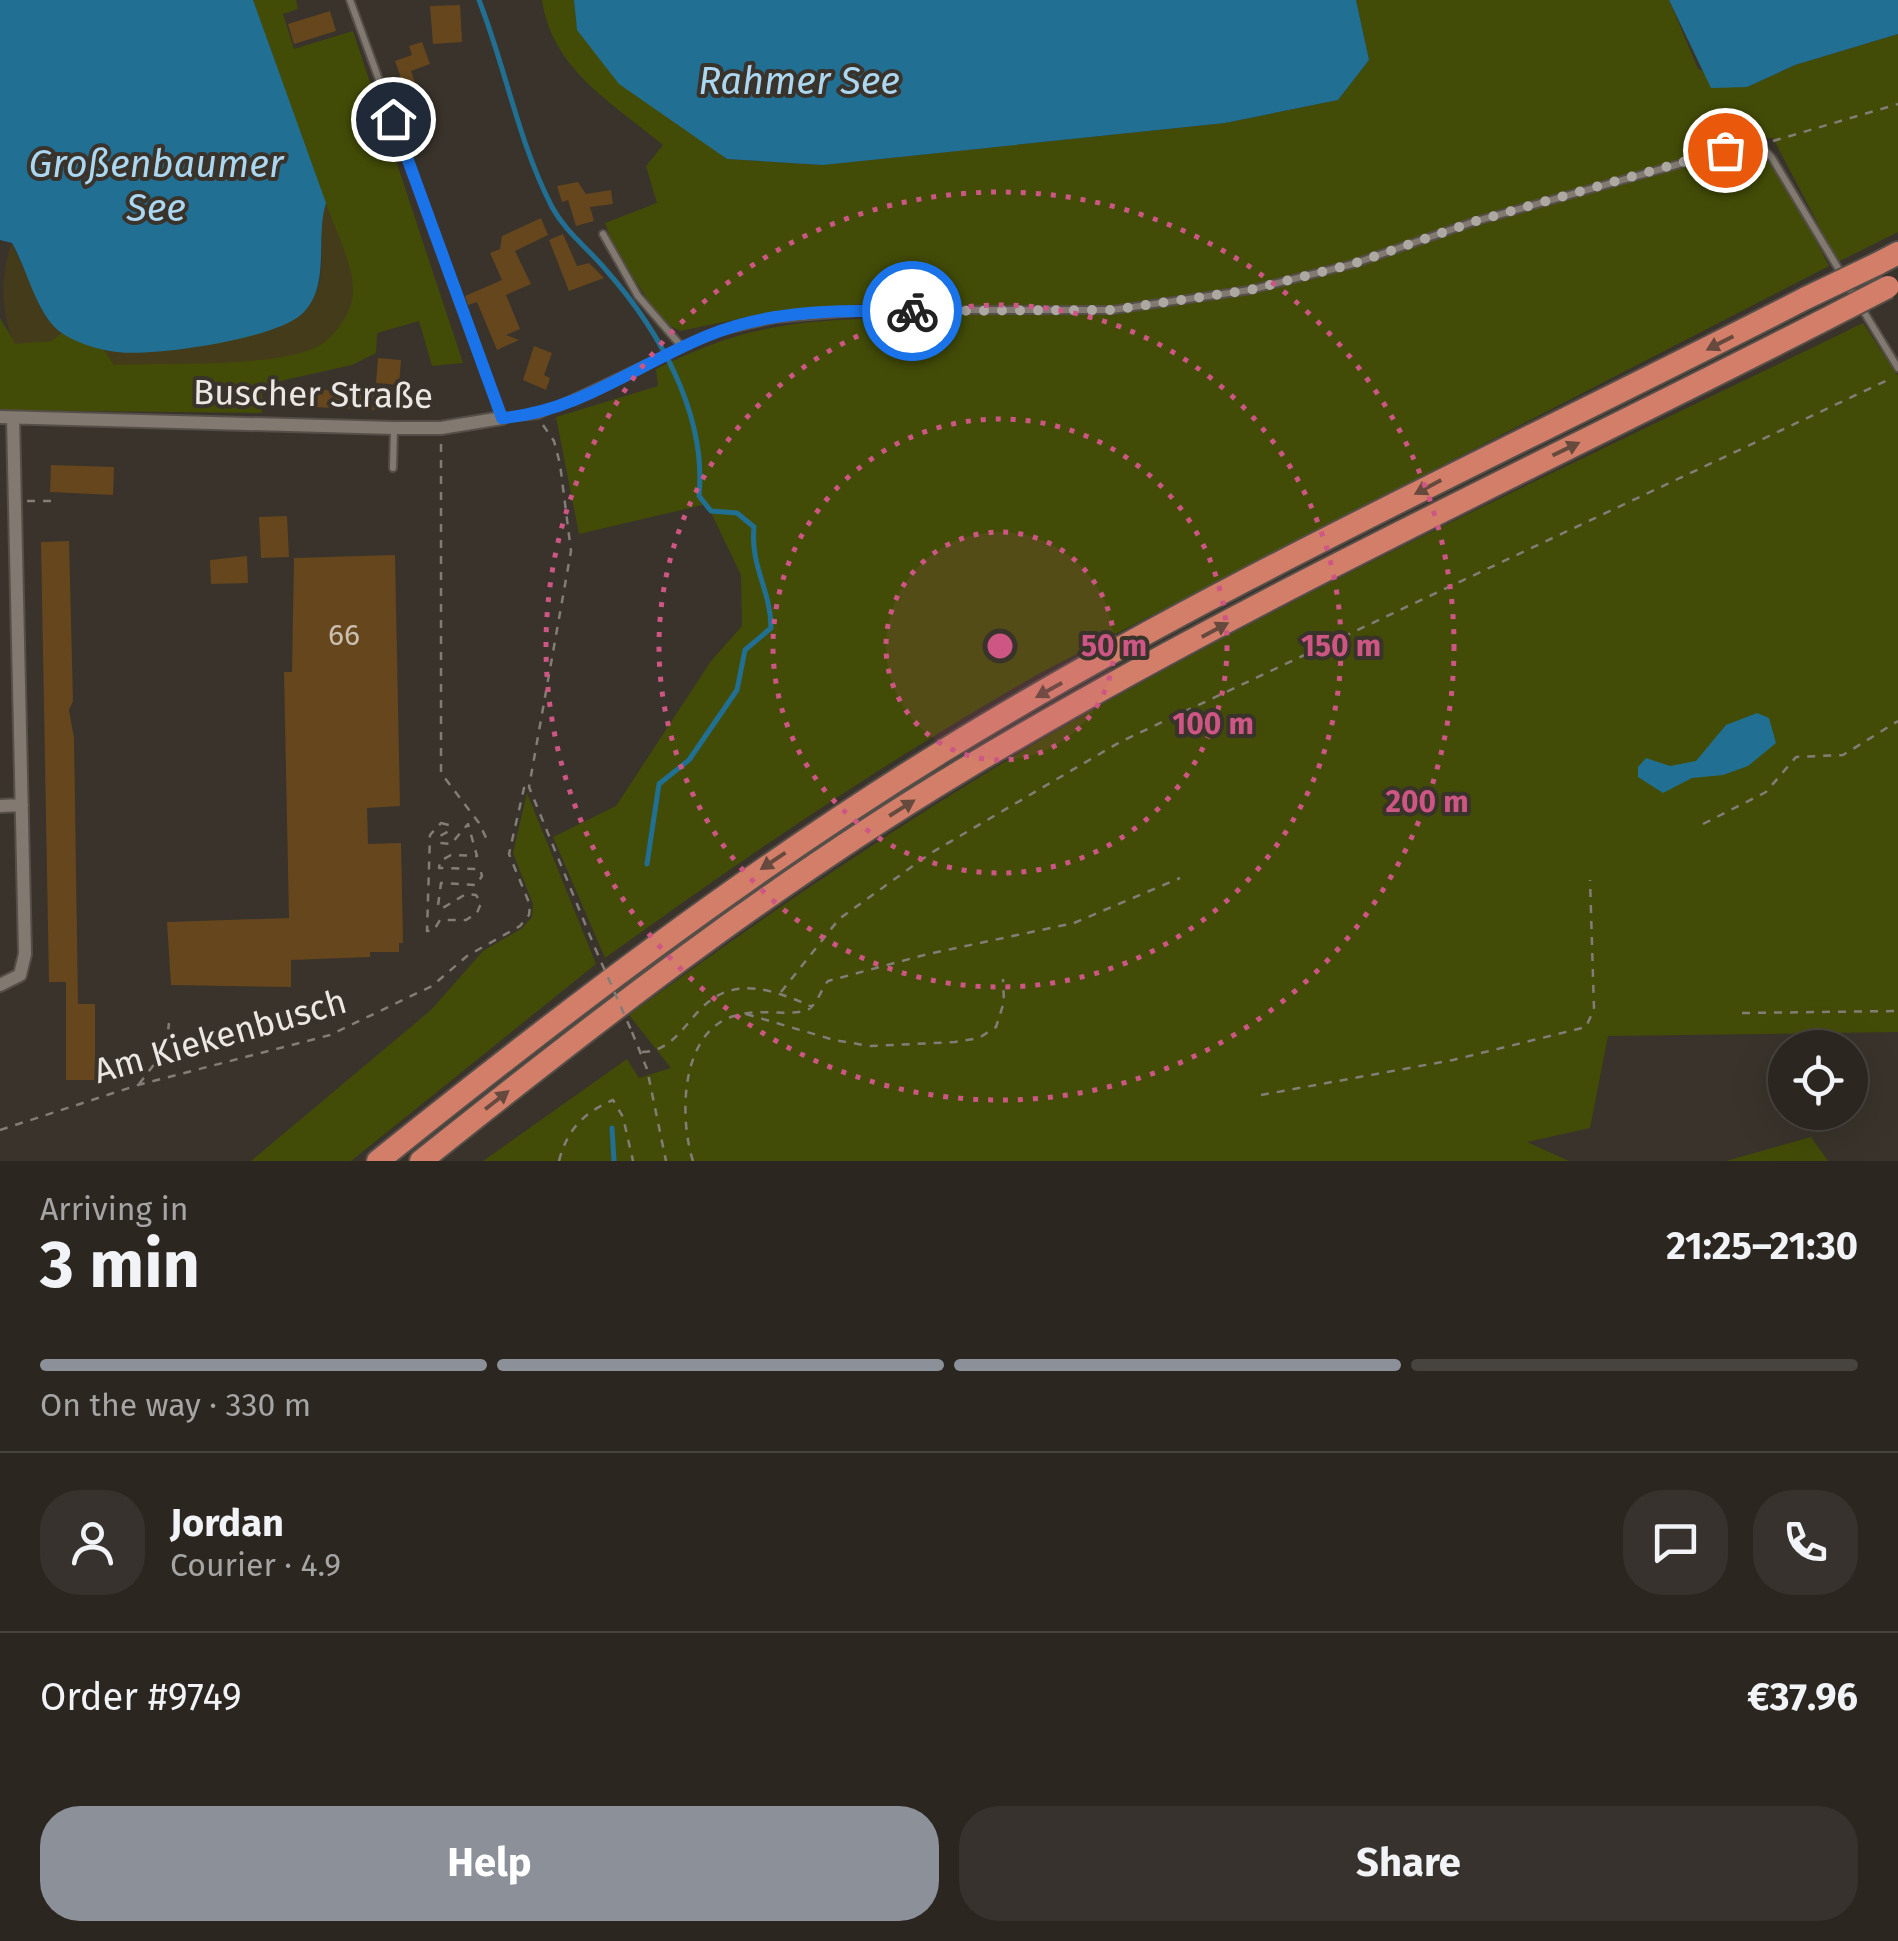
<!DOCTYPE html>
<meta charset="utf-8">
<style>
body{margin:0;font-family:"Fira Sans",sans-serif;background:#37322d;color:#f1f3f6;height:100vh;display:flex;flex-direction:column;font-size:38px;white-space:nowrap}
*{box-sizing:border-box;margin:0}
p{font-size:32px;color:#a6a5a5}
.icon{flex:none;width:55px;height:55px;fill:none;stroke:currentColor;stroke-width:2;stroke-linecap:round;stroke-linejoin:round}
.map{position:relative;height:1161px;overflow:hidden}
.side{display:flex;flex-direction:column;background:#2b2620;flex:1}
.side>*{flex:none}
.controls{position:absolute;left:1768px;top:1030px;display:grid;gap:20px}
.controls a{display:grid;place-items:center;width:100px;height:100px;border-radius:50%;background:#2b2620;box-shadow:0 10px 40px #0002,0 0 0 2px #47433e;font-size:50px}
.pin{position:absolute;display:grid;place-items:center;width:85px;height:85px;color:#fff;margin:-42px;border:5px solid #fff;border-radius:50%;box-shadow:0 2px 10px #0007}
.courier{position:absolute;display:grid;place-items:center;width:100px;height:100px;margin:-50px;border:8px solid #1a73e8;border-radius:50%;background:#fff;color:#222;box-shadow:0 2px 12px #0007}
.headline em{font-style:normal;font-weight:700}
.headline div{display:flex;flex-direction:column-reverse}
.headline{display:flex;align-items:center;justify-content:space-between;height:170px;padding:0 40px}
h1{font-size:65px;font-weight:700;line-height:75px}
.bar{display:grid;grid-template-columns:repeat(4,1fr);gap:15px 10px;align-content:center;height:120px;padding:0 40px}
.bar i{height:12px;border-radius:8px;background:#47433e}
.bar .on{background:#8c9099}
.bar p{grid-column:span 4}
.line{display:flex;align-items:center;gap:25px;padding:0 40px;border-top:2px solid #47433e}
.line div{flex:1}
.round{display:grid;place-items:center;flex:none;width:105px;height:105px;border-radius:40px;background:#37322d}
.primary-button{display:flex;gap:20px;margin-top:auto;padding:20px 40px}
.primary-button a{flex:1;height:115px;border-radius:40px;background:#8c9099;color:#fff;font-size:40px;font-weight:700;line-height:115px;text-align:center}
.primary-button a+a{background:#37322d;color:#f1f3f6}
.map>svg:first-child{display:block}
</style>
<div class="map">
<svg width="1898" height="1161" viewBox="0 0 1898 1161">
<rect width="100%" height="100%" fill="#39332b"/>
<path fill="#434c07" d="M253 0H296L298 9 283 14 294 49 353 31 463 363 432 366 419 321 377 333 376 353 352 365 262 385V413L0 410V318L15 343 51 341 61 333 103 348 114 365 351 280Z
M542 0H574L577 30 726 159 822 165 1225 123 1338 100 1369 60 1356 0H1669L1698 69 1747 87 1795 65 1898 34V232L1838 262 1773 138 1756 139 1786 183 1829 266 1040 673C889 759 746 856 605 958L553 837 616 806 711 661 742 626 741 575 707 504 579 534 556 417 658 386 656 369C734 331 777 322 864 319L866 304 777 311 680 331 661 321 614 247 605 223 657 203 646 166 663 145C613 103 552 70 542 0Z
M1863 323 1898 376V1032L1608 1036 1590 1128 1527 1142 1569 1161H483L627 1059 639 1078 671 1068 629 1015C773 909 920 810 1075 720 1330 574 1599 452 1863 323Z
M527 793 596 964 351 1161H251L431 1010 483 951 521 929 532 917 533 904 513 853Z
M1811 1137 1828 1161H1726Z"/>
<path fill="#443b1b" d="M326 203C335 230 358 272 352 300 349 317 331 341 315 348 267 368 169 362 114 365L103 348 118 352C171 348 308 348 320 280 324 254 318 229 326 203Z
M12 243 41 307 61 333 51 341 15 344C0 314 0 271 12 243Z"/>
<path fill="#226f94" d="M0 0H253L326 203C315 238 331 285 303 313 278 339 153 357 117 352 99 350 73 342 59 331 36 312 27 269 12 243L0 240Z
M574 0H1356L1369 60 1338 100 1225 123 823 165 727 159 619 84 577 30Z
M1669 0H1898V34L1795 65 1747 87 1711 88Z
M1757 713 1769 718 1776 743 1748 766 1723 775 1692 778 1663 793 1638 777V767L1646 758 1670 766 1696 761 1726 725Z"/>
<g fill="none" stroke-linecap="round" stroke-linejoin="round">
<path stroke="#226f94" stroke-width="5" d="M479 0C506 69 518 141 552 207 566 233 588 248 606 270 659 330 707 414 699 496L711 511 737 513 754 527C750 567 771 590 771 628L745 650 737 690 689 760 659 784 647 864
M612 1128 614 1161"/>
</g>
<path fill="#65461d" d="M460 5 462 42 433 44 430 6Z
M330 11 336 31 294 44 288 24Z
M422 42 430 64 411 71 418 91 407 95 395 61 412 55 409 46Z
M578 182 586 194 611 190 613 204 590 207 594 221 576 226 568 200 562 202 557 186Z
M541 218 548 235 515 251 531 284 506 295 520 329 506 335 519 340 497 350 477 302 468 305 465 296 502 280 490 253 500 249 502 236Z
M563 234 577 266 589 263 604 278 569 291 549 240Z
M534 346 552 353 544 375 550 378 546 390 523 380Z
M378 358 401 360 399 385 376 383Z
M269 387 382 393 380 410 267 405Z
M51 465 114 467 113 495 50 492Z
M287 516 289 557 261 558 259 517Z
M69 541 73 701 69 710 74 738 78 1004H95V1080H66V982H49L41 542Z
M395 555 400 806 367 808 368 844 401 843 403 943H399V952H370V957L291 960V987L171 985 167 922 289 918 284 672H292L294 558Z
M247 556 248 583 211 584 210 560Z"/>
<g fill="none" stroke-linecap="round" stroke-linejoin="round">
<g stroke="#564f49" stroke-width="10">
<path id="service" d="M350 0 502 418 538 415 712 333 774 319 880 310H1112L1250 290 1353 264 1473 222 1740 147 1764 149 1772 158 1841 273
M603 234 638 296 682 347
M1847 284 1898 368
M393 468 394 429"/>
</g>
<g stroke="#564f49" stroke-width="16">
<path id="minor" d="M0 417 394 428H441L502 418
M0 806 22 805
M0 985 20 975 25 954 13 418"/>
</g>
<g stroke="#564f49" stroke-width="26">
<path id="motorway" d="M1877 264 1898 253
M378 1161C560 1015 744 874 943 751 1219 581 1518 446 1806 298
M421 1161C595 1022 770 886 961 771 1238 604 1533 469 1820 322"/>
</g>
<path stroke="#827d76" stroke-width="2.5" stroke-dasharray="8 8" stroke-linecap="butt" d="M1773 141 1898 104
M543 425 554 441 560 464 571 551 529 787 595 948
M441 444V773L479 823 489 844
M27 501H59
M441 823 449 825V831L440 836V843L451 844 468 824 477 856 451 855 440 861 439 868 480 869 482 876 476 885 441 883 438 906 441 909 466 894 476 895 481 903 477 913 466 920H440L434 930 427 931 430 835Z
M1703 824 1766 792 1796 757 1843 755 1898 721
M781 992 839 919 931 853 1120 742 1892 378
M1742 1013 1898 1011
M746 1014 834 1040 870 1046 955 1042 979 1038 996 1027 1004 1002 1003 979
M632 1032 647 1069 666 1161
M642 1052C702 1051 688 947 812 1007
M139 1084 166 1049 169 1023
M1261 1095 1453 1060 1586 1027 1594 1009 1590 880
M0 1130 138 1085 330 1035 432 986 467 956 520 926 529 915 530 905 509 854 524 788 529 787
M559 1161C567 1130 583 1113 613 1100L623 1117 633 1161
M693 1161C679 1118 680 1032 734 1016 758 1008 782 1016 805 1011 816 1008 821 989 828 981L928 954 1074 923 1180 878"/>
<use href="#service" stroke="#827a71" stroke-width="6"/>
<use href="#minor" stroke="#827a71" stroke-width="12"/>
<use href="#motorway" stroke="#d37e69" stroke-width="22"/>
<g stroke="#564f49" stroke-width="26" stroke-linecap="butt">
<path id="motorway-bridge" d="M1806 298 1877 264
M1820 322 1888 287"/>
</g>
<path stroke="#827d76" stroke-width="2.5" stroke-dasharray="8 8" stroke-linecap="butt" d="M595 948 632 1032"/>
<use href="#motorway-bridge" stroke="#d37e69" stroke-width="22"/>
</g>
<defs><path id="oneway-solid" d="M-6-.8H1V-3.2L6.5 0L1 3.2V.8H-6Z" transform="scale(2.5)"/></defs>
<g fill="#674a3e">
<use href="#oneway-solid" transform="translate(1720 343) rotate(153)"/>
<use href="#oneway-solid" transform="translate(1566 449) rotate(-26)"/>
<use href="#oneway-solid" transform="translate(1428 487) rotate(152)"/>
<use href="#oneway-solid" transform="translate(1215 630) rotate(-28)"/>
<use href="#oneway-solid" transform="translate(1049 690) rotate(151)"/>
<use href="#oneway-solid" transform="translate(902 808) rotate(-32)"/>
<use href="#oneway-solid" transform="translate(773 861) rotate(146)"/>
<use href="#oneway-solid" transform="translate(497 1100) rotate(-38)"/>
</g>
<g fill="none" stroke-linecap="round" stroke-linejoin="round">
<path stroke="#ada8a2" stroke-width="10" stroke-dasharray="0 18" d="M912 311 1112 310 1250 290 1353 264 1473 222 1725 150"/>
<path stroke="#1a73e8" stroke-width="12" d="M393 119 502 418C578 412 638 364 707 336 771 309 845 310 912 311"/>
</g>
<circle cx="1000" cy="646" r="114" fill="#ce5684" fill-opacity=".12"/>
<g fill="none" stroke="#ce5684" stroke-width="5" stroke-dasharray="5 10">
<circle cx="1000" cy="646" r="114"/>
<circle cx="1000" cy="646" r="227"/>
<circle cx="1000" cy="646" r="341"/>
<circle cx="1000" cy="646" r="454"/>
</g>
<g text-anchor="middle" stroke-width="8" stroke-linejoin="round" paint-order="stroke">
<g font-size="30" fill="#cabfb1">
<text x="344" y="645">66</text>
</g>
<g font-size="35" fill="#ebe7e2" stroke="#39332b">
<text transform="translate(313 394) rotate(1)" y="12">Buscher Straße</text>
<text transform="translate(220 1036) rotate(-16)" y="12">Am Kiekenbusch</text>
</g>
<g font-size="38" font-style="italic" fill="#abd7f1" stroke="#39332b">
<text x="799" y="94">Rahmer See</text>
<text x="156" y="177">Großenbaumer<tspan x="156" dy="44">See</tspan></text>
</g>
</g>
<circle cx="1000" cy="646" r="15" fill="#ce5684" stroke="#39332b" stroke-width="5"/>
<g font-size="30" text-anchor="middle" font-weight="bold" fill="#ce5684" stroke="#39332b" stroke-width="8" stroke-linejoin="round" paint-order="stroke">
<text x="1114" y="656">50 m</text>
<text x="1341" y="656">150 m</text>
<text x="1213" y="734">100 m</text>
<text x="1427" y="812">200 m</text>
</g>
</svg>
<div class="controls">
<a><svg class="icon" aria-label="locate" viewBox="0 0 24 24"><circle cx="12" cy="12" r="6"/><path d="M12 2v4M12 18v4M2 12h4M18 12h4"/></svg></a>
</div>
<div class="pin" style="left:1725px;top:150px;background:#ea580c"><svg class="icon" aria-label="bag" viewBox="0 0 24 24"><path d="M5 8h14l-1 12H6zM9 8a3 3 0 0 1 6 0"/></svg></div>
<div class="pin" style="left:393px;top:119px;background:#1f2937"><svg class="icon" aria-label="home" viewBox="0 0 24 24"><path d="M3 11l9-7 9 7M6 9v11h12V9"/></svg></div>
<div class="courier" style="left:912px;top:311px"><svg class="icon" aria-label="bike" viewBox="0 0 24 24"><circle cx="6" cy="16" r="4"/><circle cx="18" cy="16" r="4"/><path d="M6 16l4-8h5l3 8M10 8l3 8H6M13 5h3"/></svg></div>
</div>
<section class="side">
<div class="headline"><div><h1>3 min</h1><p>Arriving in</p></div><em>21:25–21:30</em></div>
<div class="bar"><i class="on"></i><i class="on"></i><i class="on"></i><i></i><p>On the way · 330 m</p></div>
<div class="line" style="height:180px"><a class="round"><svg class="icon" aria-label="person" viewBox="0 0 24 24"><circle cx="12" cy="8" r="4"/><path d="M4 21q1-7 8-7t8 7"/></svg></a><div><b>Jordan</b><p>Courier · 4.9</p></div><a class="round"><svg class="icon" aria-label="chat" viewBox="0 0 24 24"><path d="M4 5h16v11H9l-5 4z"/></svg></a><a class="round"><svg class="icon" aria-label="phone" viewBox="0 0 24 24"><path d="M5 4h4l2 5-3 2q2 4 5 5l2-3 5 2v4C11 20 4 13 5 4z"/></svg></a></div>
<div class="line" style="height:130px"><div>Order #9749</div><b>€37.96</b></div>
<div class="primary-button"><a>Help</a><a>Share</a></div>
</section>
